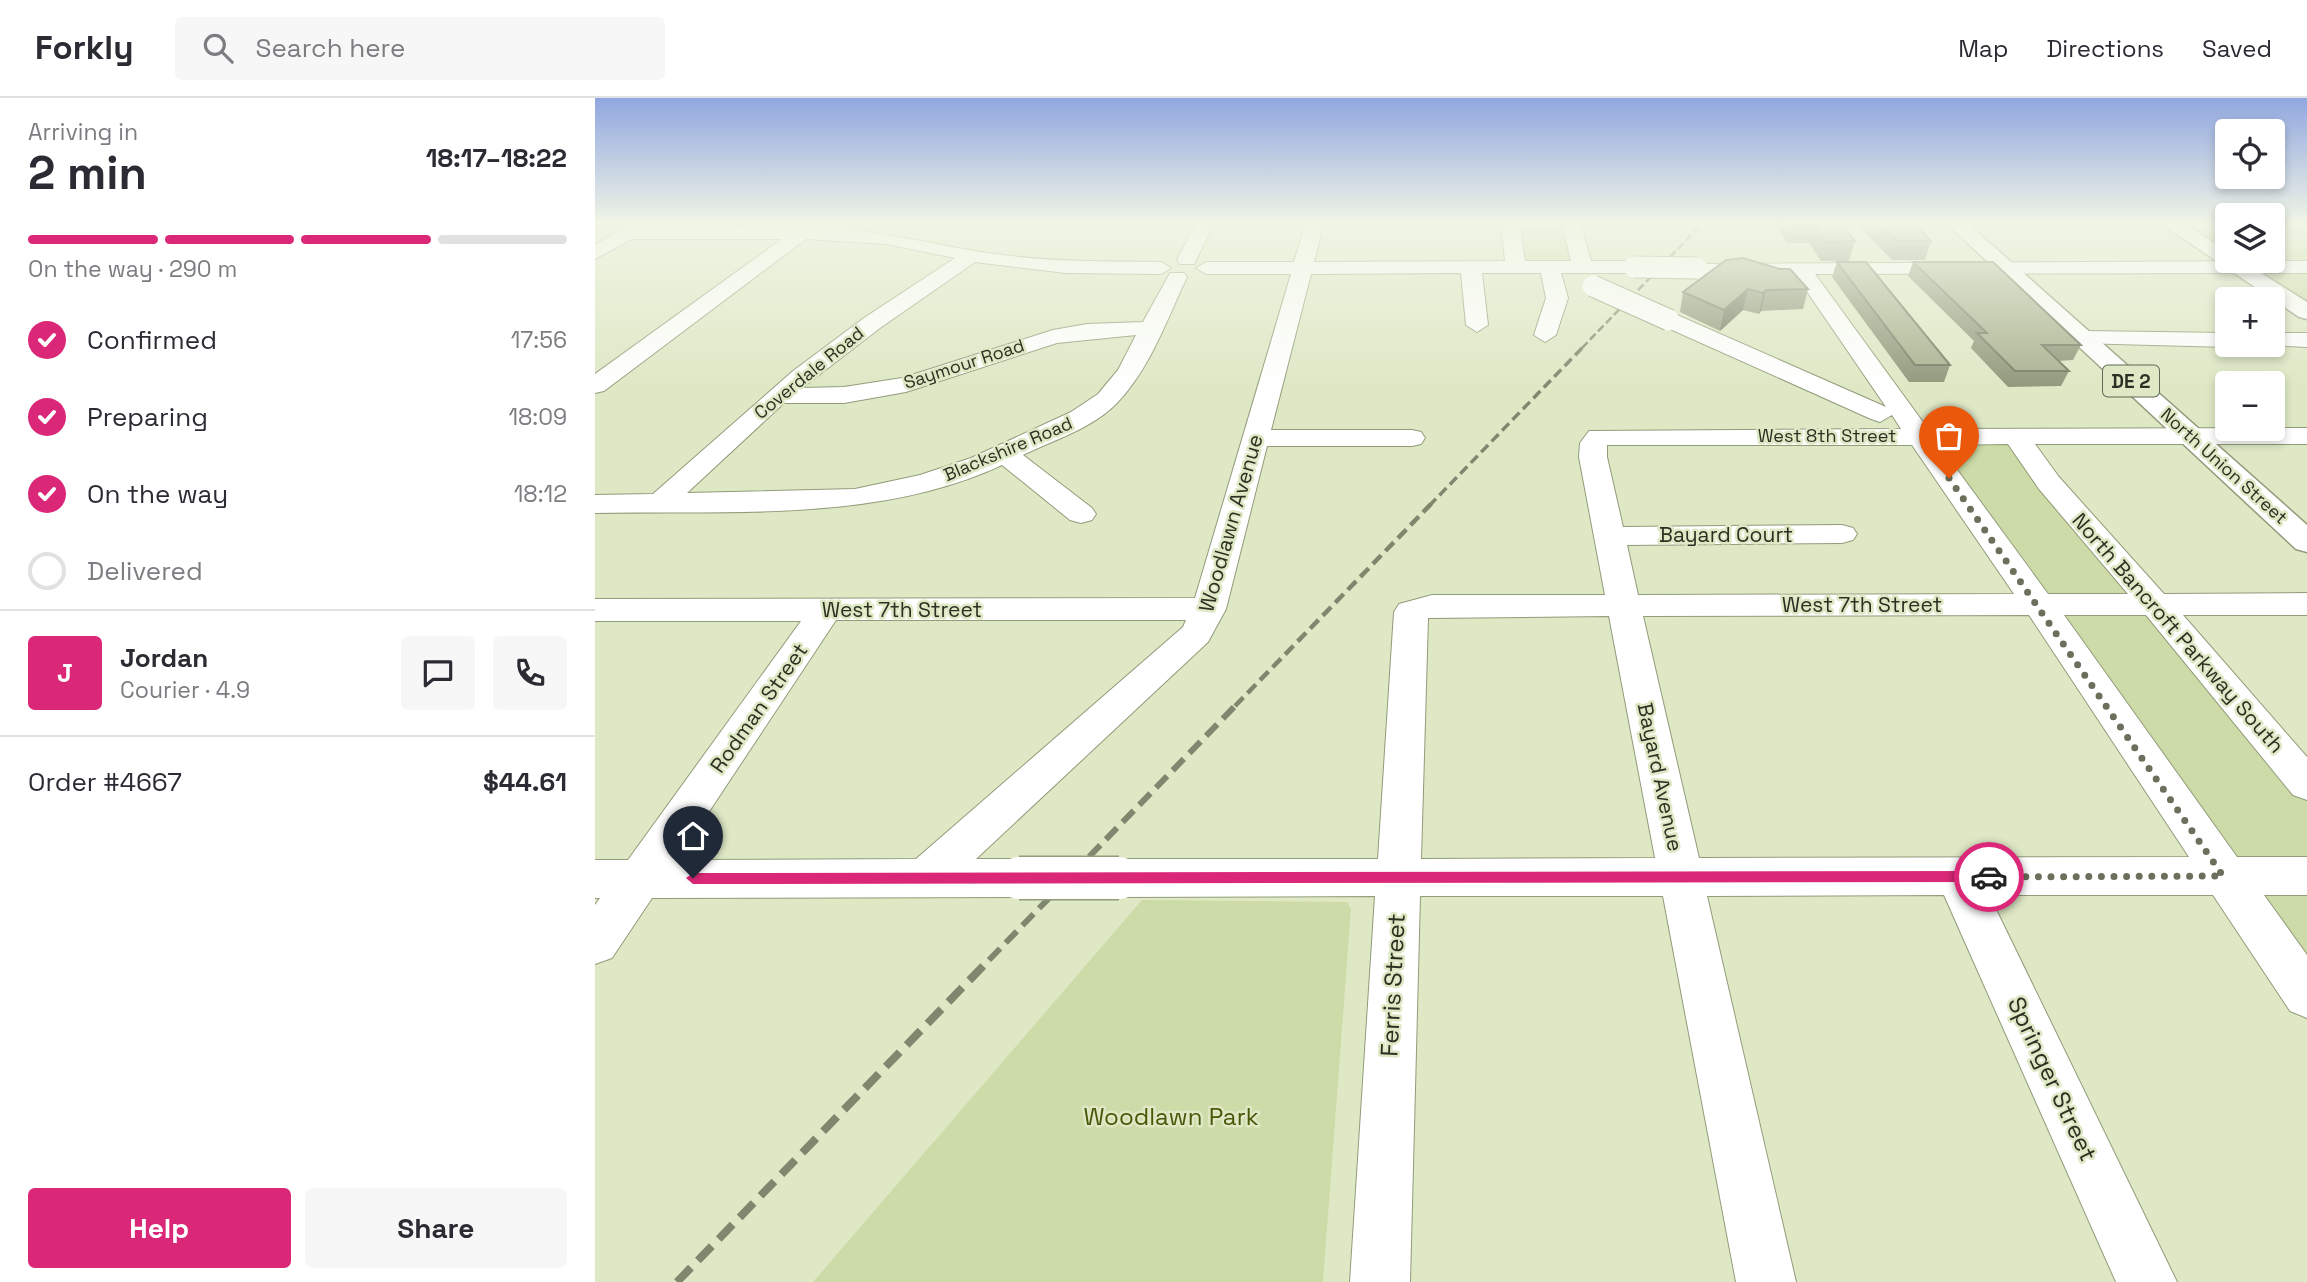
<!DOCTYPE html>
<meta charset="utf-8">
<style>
body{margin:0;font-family:"Space Grotesk",sans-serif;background:#f7f7f7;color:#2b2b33;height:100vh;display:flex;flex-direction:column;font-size:26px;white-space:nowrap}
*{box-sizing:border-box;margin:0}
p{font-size:23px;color:#7c7c81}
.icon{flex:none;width:38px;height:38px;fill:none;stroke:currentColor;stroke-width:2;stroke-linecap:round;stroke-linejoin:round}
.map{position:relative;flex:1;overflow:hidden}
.side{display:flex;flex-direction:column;background:#fff;width:595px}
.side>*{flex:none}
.tools{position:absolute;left:1620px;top:21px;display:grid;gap:14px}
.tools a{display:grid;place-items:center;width:70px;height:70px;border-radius:7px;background:#fff;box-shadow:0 4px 10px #0003;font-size:35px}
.pin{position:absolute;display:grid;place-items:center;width:60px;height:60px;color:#fff;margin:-72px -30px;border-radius:50% 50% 50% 0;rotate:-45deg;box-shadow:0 0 7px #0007}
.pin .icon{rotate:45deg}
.courier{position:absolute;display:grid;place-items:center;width:70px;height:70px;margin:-35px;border:5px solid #db2777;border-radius:50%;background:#fff;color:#222;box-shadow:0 2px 9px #0007}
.head em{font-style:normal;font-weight:600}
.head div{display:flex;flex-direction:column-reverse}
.head{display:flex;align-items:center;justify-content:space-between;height:119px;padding:0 28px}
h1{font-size:46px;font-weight:600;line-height:52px}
.bar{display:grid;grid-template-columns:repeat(4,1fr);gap:10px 7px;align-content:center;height:84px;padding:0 28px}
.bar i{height:9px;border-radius:5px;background:#e1e1e2}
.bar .active{background:#db2777}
.bar p{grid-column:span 4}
.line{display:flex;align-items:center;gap:18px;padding:0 28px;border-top:2px solid #e1e1e2}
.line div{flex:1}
.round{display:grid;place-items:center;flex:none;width:74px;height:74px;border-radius:7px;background:#f7f7f7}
ol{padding:0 28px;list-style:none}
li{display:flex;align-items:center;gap:21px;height:77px}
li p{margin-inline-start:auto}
li .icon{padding:7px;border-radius:50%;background:#db2777;color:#fff;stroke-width:4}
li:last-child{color:#7c7c81}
li i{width:38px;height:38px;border:4px solid #e1e1e2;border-radius:50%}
.button{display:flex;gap:14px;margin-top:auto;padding:14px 28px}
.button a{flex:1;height:80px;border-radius:7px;background:#db2777;color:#fff;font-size:28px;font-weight:600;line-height:80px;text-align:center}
.button a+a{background:#f7f7f7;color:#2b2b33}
header{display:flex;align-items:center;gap:42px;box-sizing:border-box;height:98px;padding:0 35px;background:#fff;border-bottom:2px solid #e1e1e2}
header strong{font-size:33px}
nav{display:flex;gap:38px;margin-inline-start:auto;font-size:24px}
.search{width:490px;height:63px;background:#f7f7f7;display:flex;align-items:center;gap:18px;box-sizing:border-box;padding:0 24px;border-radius:7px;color:#7c7c81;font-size:26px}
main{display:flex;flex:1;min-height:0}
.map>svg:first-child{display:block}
</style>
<header>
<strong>Forkly</strong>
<div class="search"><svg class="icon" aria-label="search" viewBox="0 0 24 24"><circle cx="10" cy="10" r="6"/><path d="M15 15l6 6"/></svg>Search here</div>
<nav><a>Map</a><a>Directions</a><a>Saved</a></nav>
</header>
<main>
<section class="side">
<div class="head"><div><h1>2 min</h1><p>Arriving in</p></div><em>18:17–18:22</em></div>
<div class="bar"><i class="active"></i><i class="active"></i><i class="active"></i><i></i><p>On the way · 290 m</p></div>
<ol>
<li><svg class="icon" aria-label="check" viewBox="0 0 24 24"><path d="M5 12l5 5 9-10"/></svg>Confirmed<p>17:56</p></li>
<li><svg class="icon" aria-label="check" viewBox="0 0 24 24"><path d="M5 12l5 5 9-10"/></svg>Preparing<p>18:09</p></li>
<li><svg class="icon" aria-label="check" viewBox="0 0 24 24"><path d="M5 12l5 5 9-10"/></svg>On the way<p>18:12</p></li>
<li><i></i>Delivered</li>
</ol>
<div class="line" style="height:126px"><b class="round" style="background:#db2777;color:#fff">J</b><div><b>Jordan</b><p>Courier · 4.9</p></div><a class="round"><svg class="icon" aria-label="chat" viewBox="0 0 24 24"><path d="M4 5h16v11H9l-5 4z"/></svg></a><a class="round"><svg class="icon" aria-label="phone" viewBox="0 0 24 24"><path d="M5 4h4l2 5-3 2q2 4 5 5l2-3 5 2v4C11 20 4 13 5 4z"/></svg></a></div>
<div class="line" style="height:91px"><div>Order #4667</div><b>$44.61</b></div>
<div class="button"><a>Help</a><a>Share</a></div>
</section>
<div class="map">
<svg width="1712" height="1184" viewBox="0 0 1712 1184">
<rect width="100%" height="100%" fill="#dee8c5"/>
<path fill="#ccdba7" d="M915 124H976L988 170H921Z
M1582 124H1633V156Z
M1678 124H1712V206L1643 163H1678Z
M1324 338H1420L1712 686V897Z
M547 802 752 804 756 811 728 1184H218Z"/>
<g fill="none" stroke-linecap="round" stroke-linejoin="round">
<g stroke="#929b7a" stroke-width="2">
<path id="minor" d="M38 124H61L56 129 202 130 209 125 219 124 224 130C285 131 340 148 400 156 455 164 510 163 566 164L576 170 566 176 471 175 380 164 285 230 207 290 249 289 307 280 458 232 492 226 548 224 575 175H589L592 179C572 221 555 271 522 305 498 330 459 342 428 357L497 410 501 416 497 422 486 425 475 422 407 367C283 425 133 412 0 415V397L58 396 198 273 269 220 360 160 291 146 211 141 9 293 0 295V276L187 141H37L0 161V147ZM541 237 523 272 503 296 476 314 376 360 325 377 260 391 92 395 189 305H249L311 294 462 245Z
M602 124H620L599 166H585L582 162Z
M711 124H729L719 164 910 163 906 124H924L930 163H976L967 124H985L996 163H1039L1049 169 1039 175H966L973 200 961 237 950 244 939 237 951 200 946 175H887L893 227 882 234 871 227 866 175 716 176 676 332H817L826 334 830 340 826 346 817 348H672L631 511 613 544 381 761H424L440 767 446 780 440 793 424 799 57 800 17 860 0 866V807L5 800H0V762H33L206 523H0V501L600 500 696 176H611L601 170 611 164H699ZM241 522H591L588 529 321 761 82 762Z
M1712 163V175L1220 176 1333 331 1712 330V346H1440L1464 379 1569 496 1712 495V517H1588L1712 659V702L1698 697 1551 517H1469L1642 759H1712V797H1669L1712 857V920L1695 913 1618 797H1394L1582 1184H1521L1349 797 1112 798 1201 1184H1141L1068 798H825L815 1184H755L780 798 524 799 508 793 502 780 508 767 524 761H783L799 514 804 506 837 497H1010L984 359 985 345 994 333 1306 331 1297 317 1285 324 1276 321 1066 227 1063 222 1066 217H1082L1291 309 1200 176H1102L1095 174 1092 170 1095 166ZM1413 346 1444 391 1533 496H1453L1344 347ZM1012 347H1317L1419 496 1043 497 1032 447 1247 445 1258 442 1262 436 1258 430 1247 427 1028 429 1012 359ZM1434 517 1594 759 1104 760 1048 518ZM1014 518 1060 760 826 761 833 520Z
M1490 233 1633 235V247H1641L1633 249 1482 245 1479 240Z
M1678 235H1712V249L1670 247H1678Z"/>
</g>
<g stroke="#929b7a" stroke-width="3">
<path id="major" d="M1350 124H1371L1712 427V454L1701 451Z
M1564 124H1587L1633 154V163H1647L1712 204V221L1704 219Z"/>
</g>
<use href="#minor" fill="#fff" fill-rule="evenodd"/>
<use href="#major" fill="#fff" fill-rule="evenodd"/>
<path stroke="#80876f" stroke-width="2.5" stroke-dasharray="8 3.5" stroke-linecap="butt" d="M987 250 1109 124"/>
<path stroke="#80876f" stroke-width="3.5" stroke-dasharray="10 5" stroke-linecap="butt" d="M834 408 989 248"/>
<path stroke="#80876f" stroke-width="4.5" stroke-dasharray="12 6" stroke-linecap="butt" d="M640 608 836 406"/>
<path stroke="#80876f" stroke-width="6" stroke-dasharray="16 8" stroke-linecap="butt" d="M394 862 642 606"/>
<path stroke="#80876f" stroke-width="8" stroke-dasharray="20 10" stroke-linecap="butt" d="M82 1184 395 861"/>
<g stroke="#929b7a" stroke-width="23" stroke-linecap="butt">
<path id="minor-bridge-far1" d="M1039 169 1102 170
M998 188 1074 222"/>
</g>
<g stroke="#929b7a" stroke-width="45" stroke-linecap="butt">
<path id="minor-bridge" d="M424 780H524"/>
</g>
<use href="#minor-bridge-far1" stroke="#fff" stroke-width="21"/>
<use href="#minor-bridge" stroke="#fff" stroke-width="42"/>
</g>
<path fill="#90997c" d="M1177 124H1244L1260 143 1254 163H1226L1214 145H1193Z
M1259 124H1317L1336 143 1330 162H1297Z
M1242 164 1355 267 1349 284H1314L1237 179Z
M1318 164 1486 247 1478 262 1463 263 1474 273 1466 288 1413 289 1376 250 1379 243 1313 178Z
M1185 171 1213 191 1208 211 1166 213 1164 216 1148 212 1125 233 1085 214 1088 194Z"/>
<path fill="#767d65" d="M1153 191 1148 212 1125 233 1129 212Z
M1171 192 1166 213 1164 216 1168 195Z"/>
<path fill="#a8b290" stroke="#767d65" stroke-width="2" d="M1196 124H1244L1260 143 1231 144 1219 126 1198 127Z
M1283 124H1317L1336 143H1303Z
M1148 160 1185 171H1195L1213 191 1171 192 1168 195 1153 191 1129 212 1088 194 1131 162Z
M1242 164H1271L1355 267H1320Z
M1318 164H1398L1486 247H1447L1474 273H1420L1382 235H1392Z"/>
<linearGradient id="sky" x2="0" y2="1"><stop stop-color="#91a7e0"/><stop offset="0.43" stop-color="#f0f5e5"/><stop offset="1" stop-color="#f0f5e5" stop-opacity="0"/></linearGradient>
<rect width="1712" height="290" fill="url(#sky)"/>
<path fill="#db2777" d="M1394 773 1401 779 1394 784 98 786 91 780 98 775Z"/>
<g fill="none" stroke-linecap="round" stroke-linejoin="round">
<path stroke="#6a705b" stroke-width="7" stroke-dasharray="0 12.6" d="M1354 380 1628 778 1394 779"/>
</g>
<g text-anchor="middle" stroke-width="5" stroke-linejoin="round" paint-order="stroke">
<g font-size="18" fill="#2c3022" stroke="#dee8c5">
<text transform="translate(369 266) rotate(-18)" y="6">Saymour Road</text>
<text transform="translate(214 275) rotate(-39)" y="6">Coverdale Road</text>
<text x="1232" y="344">West 8th Street</text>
<text transform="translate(413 351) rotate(-23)" y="6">Blackshire Road</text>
<text transform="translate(1629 368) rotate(42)" y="6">North Union Street</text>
</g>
<rect fill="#dee8c5" stroke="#616753" stroke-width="2" x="1508" y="267.5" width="56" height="31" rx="5"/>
<g font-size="19" font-weight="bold" fill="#2c3022">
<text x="1536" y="290">DE 2</text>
</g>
<g font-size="21" fill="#2c3022" stroke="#dee8c5">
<text transform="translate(636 425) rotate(-74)" y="7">Woodlawn Avenue</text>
<text x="1131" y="444">Bayard Court</text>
<text x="1267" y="514">West 7th Street</text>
<text x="307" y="519">West 7th Street</text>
<text transform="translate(1583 535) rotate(49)" y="7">North Bancroft Parkway South</text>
<text transform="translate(164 610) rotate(-55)" y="7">Rodman Street</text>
<text transform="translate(1065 679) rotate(78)" y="7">Bayard Avenue</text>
</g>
<g font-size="24" fill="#2c3022" stroke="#dee8c5">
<text transform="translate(798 887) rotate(-87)" y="8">Ferris Street</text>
<text transform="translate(1457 981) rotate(65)" y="8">Springer Street</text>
</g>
<g font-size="24" fill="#495808" stroke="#dee8c5">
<text x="576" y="1027">Woodlawn Park</text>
</g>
</g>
</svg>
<div class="tools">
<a><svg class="icon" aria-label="locate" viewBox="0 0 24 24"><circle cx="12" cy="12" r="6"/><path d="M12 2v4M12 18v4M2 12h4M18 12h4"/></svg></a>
<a><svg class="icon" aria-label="layers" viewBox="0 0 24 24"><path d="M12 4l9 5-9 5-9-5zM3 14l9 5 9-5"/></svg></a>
<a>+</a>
<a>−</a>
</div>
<div class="pin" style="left:1354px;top:380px;background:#ea580c"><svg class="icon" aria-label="bag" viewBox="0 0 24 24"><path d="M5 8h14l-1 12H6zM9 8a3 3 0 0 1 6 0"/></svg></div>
<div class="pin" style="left:98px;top:780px;background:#1f2937"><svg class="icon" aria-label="home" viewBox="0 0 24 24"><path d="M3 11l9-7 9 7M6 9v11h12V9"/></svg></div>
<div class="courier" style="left:1394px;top:779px"><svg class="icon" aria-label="car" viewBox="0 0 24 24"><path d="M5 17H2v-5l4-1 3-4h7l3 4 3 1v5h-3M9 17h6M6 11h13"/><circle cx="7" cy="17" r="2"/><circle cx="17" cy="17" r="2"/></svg></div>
</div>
</main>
